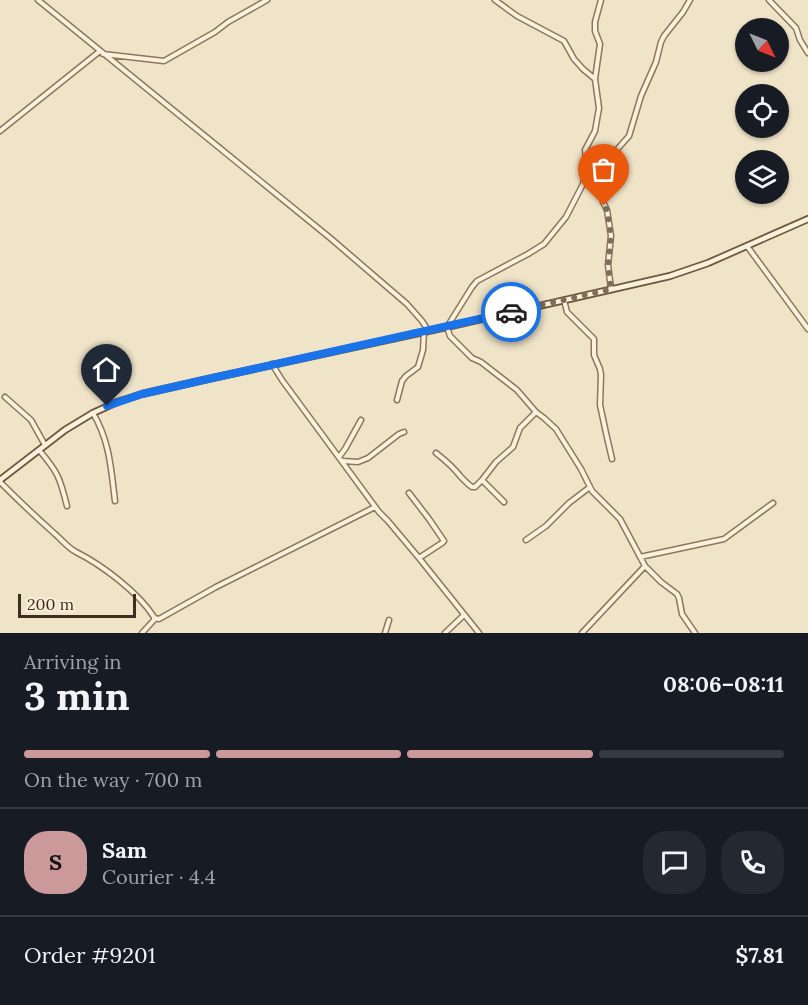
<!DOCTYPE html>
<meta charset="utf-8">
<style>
body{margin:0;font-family:Lora,serif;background:#242831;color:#f1f3f6;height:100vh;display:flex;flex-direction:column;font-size:22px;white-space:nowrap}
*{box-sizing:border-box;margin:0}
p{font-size:20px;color:#9ea1a6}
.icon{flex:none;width:33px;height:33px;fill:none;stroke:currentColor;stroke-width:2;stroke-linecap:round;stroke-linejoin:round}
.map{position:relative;height:633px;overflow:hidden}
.details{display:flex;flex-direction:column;background:#171b24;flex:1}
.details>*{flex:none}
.needle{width:39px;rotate:133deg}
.tools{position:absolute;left:735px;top:18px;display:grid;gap:12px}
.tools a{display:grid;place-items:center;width:54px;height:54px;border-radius:50%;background:#171b24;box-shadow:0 2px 4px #0004;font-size:30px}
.scale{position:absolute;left:18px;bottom:15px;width:118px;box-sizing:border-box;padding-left:6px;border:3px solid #3d2e20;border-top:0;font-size:16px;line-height:21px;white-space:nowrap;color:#3d2e20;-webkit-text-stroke:4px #f7eed8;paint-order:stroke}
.pin{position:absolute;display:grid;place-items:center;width:51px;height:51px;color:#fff;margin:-62px -26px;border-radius:50% 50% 50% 0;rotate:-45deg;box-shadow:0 0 6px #0007}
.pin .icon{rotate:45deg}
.courier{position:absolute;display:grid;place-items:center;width:60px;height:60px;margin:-30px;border:4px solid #1a73e8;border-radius:50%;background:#fff;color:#222;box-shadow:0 2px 8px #0007}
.summary em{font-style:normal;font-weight:700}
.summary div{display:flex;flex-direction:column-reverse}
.summary{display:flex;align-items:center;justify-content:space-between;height:102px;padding:0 24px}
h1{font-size:39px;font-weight:700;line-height:45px}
.bar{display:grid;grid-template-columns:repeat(4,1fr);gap:9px 6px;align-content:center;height:72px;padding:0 24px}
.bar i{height:8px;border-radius:4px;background:#363941}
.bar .active{background:#cc999b}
.bar p{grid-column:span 4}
.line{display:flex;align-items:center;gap:15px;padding:0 24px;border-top:2px solid #363941}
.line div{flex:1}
.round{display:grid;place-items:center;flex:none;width:63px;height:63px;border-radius:24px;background:#242831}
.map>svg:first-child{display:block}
</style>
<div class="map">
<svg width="808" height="633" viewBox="0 0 808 633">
<rect width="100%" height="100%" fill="#f0e4c8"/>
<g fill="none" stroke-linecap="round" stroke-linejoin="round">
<g stroke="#8d765c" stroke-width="7">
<path id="street" d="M38 0 329 237 407 304 422 321 428 330
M495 0 517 16 564 41 574 59 583 69 595 79
M601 0 595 22V31L600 44 595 79 599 108 595 131 585 150 587 169 583 184 566 217 544 244 528 254 477 281 472 287 447 327 450 336 472 358 481 362 517 390 536 412 544 418 556 429 581 469 592 491 620 519 645 566 661 582 677 594 679 598 682 614 695 633
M769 0 796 28 800 40 808 53
M103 54 164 61 215 32 228 22 267 0
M0 131 100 51
M586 173 599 176
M747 246 808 329
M611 289 608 265 611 236 607 210 603 202 599 176 605 163 629 136 641 96 656 62 661 42 664 36 683 12 690 0
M564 300 567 312 594 339V355L600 369 601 375 600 405 606 433 612 459
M272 364 282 380 379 512 388 521 419 558 479 633
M5 397 31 420 45 445
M397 400 402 381 406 376 418 367 423 350 424 331
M93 413C110 442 111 469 115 501
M39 450C58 472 60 478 67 506
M436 453C445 460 454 468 461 477 465 481 467 484 472 487H475L482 480 496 462 513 447 520 428 536 412
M339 457 345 449 361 420
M343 461 358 462 368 458 399 434 404 432
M482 480 504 502
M0 482C18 500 36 517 55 534 61 539 68 548 76 552 102 565 138 592 154 617V620L142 633
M409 493 429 519 444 541 442 543 419 558
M526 540 546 526 569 503 590 487
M640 557 724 539 773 503
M154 618 159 619 216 587 375 507
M385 633 389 620
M445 633 464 615
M582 633 645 566"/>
</g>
<g stroke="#6f573f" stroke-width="8">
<path id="secondary" d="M0 480 65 430 93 413 117 402 142 394 208 379 447 327 670 276 708 263 808 219"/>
</g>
<use href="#street" stroke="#faf1dc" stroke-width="4"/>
<use href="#secondary" stroke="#faf1dc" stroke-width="4.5"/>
</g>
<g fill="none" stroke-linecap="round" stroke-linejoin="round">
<path stroke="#7c6e5b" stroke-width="6" stroke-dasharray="0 10.8" d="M511 312 611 289 608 265 611 236 607 210 604 206"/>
<path stroke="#1a73e8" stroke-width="8" d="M107 406 142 394 208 379 511 312"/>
</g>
</svg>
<div class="tools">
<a><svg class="needle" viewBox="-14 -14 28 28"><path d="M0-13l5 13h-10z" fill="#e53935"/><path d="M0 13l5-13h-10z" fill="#9ea1a6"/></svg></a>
<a><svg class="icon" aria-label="locate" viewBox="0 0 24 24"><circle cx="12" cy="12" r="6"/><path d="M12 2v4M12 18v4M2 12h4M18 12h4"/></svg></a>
<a><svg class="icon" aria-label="layers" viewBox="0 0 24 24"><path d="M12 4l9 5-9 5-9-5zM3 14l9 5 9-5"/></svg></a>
</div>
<div class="scale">200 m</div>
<div class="pin" style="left:604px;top:206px;background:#ea580c"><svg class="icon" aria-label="bag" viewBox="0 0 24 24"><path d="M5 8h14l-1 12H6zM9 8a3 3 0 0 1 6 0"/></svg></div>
<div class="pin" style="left:107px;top:406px;background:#1f2937"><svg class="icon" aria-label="home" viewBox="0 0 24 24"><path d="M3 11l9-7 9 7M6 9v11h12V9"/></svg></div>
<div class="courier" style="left:511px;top:312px"><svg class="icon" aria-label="car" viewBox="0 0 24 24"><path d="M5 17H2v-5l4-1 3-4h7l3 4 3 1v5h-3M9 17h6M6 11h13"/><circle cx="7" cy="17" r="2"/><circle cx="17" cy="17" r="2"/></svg></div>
</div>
<section class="details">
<div class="summary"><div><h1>3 min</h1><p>Arriving in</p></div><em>08:06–08:11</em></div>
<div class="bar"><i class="active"></i><i class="active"></i><i class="active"></i><i></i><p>On the way · 700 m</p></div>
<div class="line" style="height:108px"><b class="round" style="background:#cc999b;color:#111">S</b><div><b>Sam</b><p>Courier · 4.4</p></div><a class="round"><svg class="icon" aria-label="chat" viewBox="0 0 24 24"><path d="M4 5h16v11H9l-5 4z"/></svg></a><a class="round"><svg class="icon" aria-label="phone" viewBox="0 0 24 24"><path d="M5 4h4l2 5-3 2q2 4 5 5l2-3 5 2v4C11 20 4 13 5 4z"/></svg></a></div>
<div class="line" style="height:78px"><div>Order #9201</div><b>$7.81</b></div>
</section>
